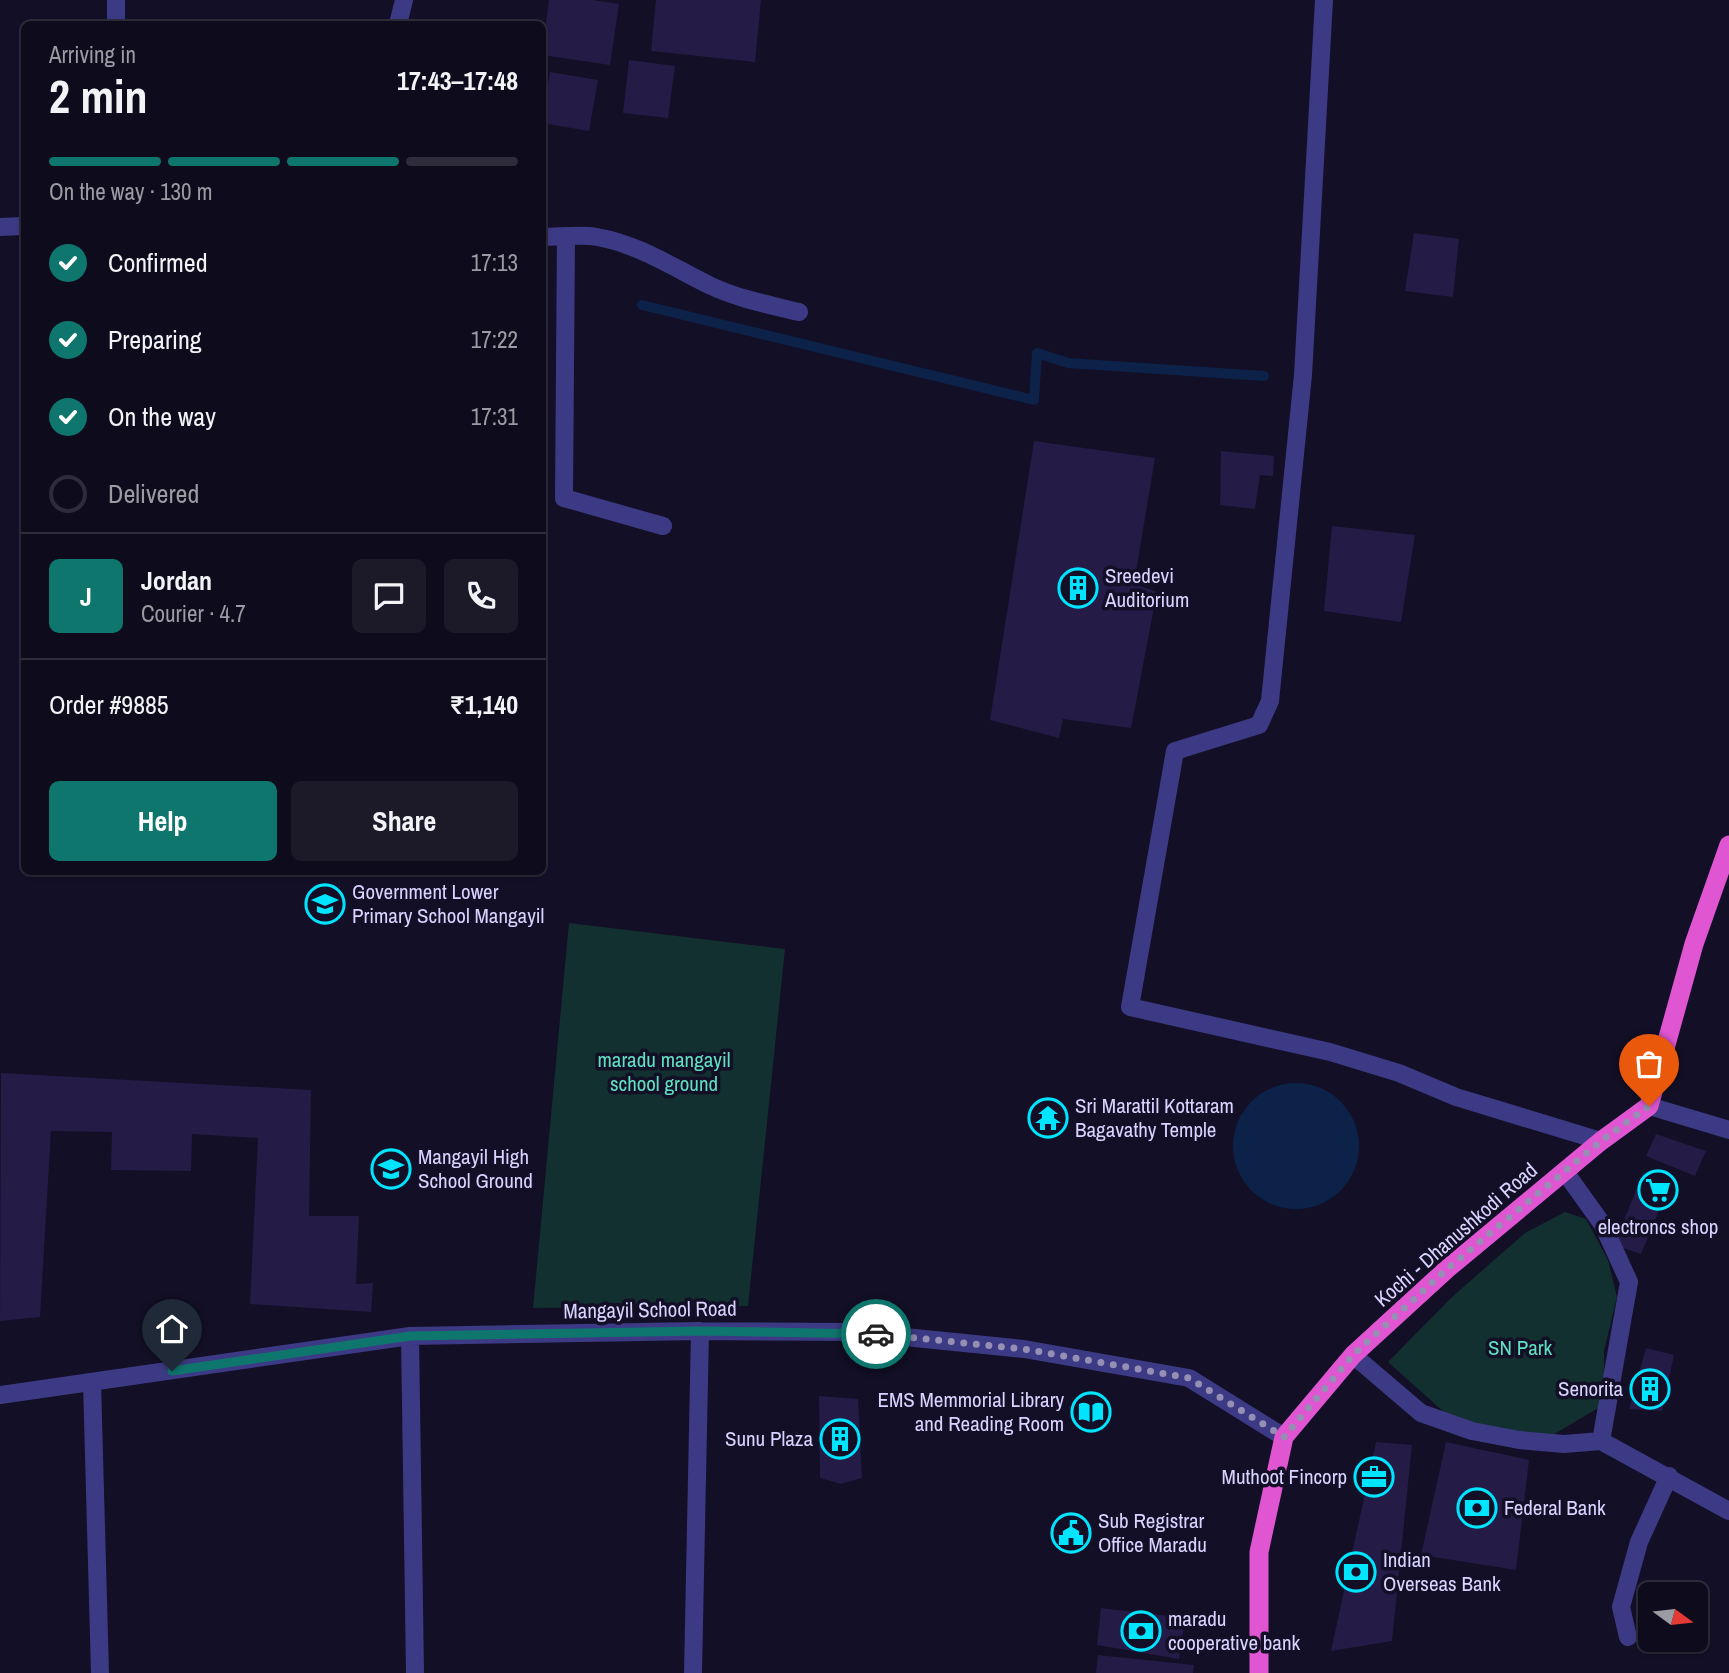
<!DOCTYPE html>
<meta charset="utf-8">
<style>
body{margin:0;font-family:"Archivo Narrow",sans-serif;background:#1c1929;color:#f1f3f6;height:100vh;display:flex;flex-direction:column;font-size:26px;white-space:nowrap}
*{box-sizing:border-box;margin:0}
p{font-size:23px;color:#9b9ba3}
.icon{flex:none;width:38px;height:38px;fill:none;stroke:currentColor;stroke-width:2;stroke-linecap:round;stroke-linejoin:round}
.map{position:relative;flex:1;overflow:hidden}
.sheet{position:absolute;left:21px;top:21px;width:525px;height:854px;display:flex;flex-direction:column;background:#0e0b1c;border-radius:10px;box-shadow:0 2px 5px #0004,0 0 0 2px #2e2b3b}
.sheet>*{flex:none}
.needle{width:46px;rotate:105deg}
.controls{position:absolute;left:1638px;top:1582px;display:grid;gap:14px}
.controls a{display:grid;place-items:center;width:70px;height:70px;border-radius:10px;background:#0e0b1c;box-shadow:0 2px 5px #0004,0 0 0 2px #2e2b3b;font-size:35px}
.pin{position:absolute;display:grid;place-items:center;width:60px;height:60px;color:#fff;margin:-72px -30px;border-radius:50% 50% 50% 0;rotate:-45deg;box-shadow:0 0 7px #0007}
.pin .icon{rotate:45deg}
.courier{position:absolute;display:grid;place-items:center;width:70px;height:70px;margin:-35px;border:5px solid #0f766e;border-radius:50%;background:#fff;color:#222;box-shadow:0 2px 9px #0007}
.head em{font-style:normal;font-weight:700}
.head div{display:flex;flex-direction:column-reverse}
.head{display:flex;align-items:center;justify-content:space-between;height:119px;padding:0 28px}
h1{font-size:46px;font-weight:700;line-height:52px}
.bar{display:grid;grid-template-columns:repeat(4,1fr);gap:10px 7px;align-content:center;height:84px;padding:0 28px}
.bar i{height:9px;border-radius:5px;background:#2e2b3b}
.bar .active{background:#0f766e}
.bar p{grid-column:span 4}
.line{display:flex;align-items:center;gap:18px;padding:0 28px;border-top:2px solid #2e2b3b}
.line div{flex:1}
.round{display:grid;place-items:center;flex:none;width:74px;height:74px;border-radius:10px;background:#1c1929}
ol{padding:0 28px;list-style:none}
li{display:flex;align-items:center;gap:21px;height:77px}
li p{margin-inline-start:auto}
li .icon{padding:7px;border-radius:50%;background:#0f766e;color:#fff;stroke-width:4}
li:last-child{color:#9b9ba3}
li i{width:38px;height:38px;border:4px solid #2e2b3b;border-radius:50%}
.cta{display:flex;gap:14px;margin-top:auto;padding:14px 28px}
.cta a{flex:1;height:80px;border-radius:10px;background:#0f766e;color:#fff;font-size:28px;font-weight:700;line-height:80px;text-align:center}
.cta a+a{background:#1c1929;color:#f1f3f6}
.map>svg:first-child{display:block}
</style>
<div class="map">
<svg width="1729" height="1673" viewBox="0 0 1729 1673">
<rect width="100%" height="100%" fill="#130f26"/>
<path fill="#12302f" d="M569 923 785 949 748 1306 533 1308Z
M1565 1212 1586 1219 1608 1260 1617 1297 1604 1351 1605 1404 1551 1436 1468 1424 1445 1413 1388 1362 1452 1297 1525 1233Z"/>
<path fill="#0c2248" d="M1233 1146a63 63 0 1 1 126 0a63 63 0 1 1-126 0Z"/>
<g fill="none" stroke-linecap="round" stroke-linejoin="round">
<path stroke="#0c2248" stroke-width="10" d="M642 305 1034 400 1037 353 1068 363 1264 376"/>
</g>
<path fill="#241b47" d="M549 0H593L619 4 610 65 542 55Z
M656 0H761L755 62 651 51Z
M629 60 675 66 668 118 623 113Z
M550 72 598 80 589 131 542 123Z
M1414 233 1459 239 1453 297 1405 291Z
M1034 441 1155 458 1134 584 1157 592 1131 728 1063 719 1059 738 990 720Z
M1221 451 1274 456 1273 476 1260 475 1255 509 1220 505Z
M1332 526 1415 535 1401 622 1324 611Z
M1 1073 311 1090 309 1216H359L356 1284 373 1283 371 1312 250 1304 258 1138 192 1134 191 1171 111 1170 112 1132 51 1131 40 1317 0 1321Z
M1656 1134 1706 1151 1695 1176 1646 1156Z
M1643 1173 1672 1179 1641 1254 1614 1245Z
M1646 1348 1674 1355 1662 1411 1629 1409Z
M819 1396 858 1399 862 1478 841 1484 820 1478Z
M1106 1398 1103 1431 1076 1422 1077 1402Z
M1376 1442 1412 1445 1392 1641 1331 1651Z
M1446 1442 1529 1460 1516 1570 1421 1555Z
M1101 1608 1185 1618 1179 1659 1097 1645Z
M1098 1655 1194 1665 1193 1673H1096Z"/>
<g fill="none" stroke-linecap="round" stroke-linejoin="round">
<path stroke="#3d3a85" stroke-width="18" d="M116 0V24
M1324 0 1303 375 1270 701 1259 725 1175 751 1130 1007 1330 1052 1399 1073 1456 1097 1601 1141
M398 24 404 0
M0 227 24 226
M566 236 564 498 663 526
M542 237C560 237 580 234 597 237 638 244 674 268 711 286 739 299 770 305 799 312
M1649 1106 1729 1130
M1565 1172 1603 1225 1629 1282 1601 1441
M410 1336 415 1673
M1353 1355 1421 1413 1472 1431 1519 1440 1564 1444 1601 1441 1729 1511
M92 1382 100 1673
M0 1395 410 1336 700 1331 855 1332 1024 1349 1189 1378 1284 1437
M1628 1637 1621 1607 1639 1542 1669 1476
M693 1673 700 1331"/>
<path stroke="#e055d1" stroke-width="19" d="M1259 1673V1552L1284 1437 1353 1355 1447 1269 1601 1141 1649 1106 1694 944 1729 845"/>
</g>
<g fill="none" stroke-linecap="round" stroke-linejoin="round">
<path stroke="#948fb3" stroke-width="7" stroke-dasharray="0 12.6" d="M876 1334 1024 1349 1189 1378 1284 1437 1353 1355 1447 1269 1601 1141 1649 1106"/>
<path stroke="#0f766e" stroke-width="9" d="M172 1371 410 1336 701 1331 876 1334"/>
</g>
<defs>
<g id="building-ring" transform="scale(2.0125)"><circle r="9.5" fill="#130f26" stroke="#00e5ff" stroke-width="1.5"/><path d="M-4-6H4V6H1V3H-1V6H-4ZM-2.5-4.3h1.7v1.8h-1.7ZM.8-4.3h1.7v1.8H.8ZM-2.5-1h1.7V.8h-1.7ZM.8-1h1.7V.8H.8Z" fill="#00e5ff"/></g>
<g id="school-ring" transform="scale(2.0125)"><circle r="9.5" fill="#130f26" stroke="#00e5ff" stroke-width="1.5"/><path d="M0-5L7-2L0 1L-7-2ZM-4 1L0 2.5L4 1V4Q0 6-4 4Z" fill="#00e5ff"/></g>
<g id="temple-ring" transform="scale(2.0125)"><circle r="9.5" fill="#130f26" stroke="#00e5ff" stroke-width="1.5"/><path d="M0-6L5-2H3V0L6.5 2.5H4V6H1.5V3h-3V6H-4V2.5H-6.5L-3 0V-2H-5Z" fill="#00e5ff"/></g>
<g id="supermarket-ring" transform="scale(2.0125)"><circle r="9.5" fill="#130f26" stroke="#00e5ff" stroke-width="1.5"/><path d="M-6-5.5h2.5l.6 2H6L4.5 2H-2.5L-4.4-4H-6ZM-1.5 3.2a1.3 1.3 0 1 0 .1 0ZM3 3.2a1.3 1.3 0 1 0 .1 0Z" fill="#00e5ff"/></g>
<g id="library-ring" transform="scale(2.0125)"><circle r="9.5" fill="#130f26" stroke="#00e5ff" stroke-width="1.5"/><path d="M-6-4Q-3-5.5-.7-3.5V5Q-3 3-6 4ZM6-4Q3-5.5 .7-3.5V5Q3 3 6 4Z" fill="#00e5ff"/></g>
<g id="office-ring" transform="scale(2.0125)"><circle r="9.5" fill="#130f26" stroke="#00e5ff" stroke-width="1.5"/><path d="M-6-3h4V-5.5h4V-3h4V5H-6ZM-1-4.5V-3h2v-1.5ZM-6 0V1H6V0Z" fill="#00e5ff"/></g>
<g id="bank-ring" transform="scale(2.0125)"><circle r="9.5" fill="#130f26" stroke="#00e5ff" stroke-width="1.5"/><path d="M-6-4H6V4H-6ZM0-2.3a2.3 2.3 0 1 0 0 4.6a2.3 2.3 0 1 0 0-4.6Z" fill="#00e5ff"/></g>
<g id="civic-ring" transform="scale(2.0125)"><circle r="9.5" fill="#130f26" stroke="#00e5ff" stroke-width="1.5"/><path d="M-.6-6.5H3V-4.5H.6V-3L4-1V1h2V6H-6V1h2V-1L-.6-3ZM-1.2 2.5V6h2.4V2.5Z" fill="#00e5ff"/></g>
</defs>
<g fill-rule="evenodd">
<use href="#building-ring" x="1078" y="588"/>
<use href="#school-ring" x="325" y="904"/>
<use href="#temple-ring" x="1048" y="1118"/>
<use href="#school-ring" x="391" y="1169"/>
<use href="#supermarket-ring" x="1658" y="1190"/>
<use href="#building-ring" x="1650" y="1389"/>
<use href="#library-ring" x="1091" y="1412"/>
<use href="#building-ring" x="840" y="1439"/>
<use href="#office-ring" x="1374" y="1477"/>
<use href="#bank-ring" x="1477" y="1508"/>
<use href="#civic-ring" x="1071" y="1533"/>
<use href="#bank-ring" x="1356" y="1572"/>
<use href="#bank-ring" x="1141" y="1631"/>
</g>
<g text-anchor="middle" stroke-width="7" stroke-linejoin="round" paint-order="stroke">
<g font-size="21" fill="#d9d4ff" stroke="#130f26" text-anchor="start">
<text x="1105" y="583">Sreedevi<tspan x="1105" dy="24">Auditorium</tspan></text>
<text x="352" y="899">Government Lower<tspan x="352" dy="24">Primary School Mangayil</tspan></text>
<text x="1075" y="1113">Sri Marattil Kottaram<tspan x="1075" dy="24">Bagavathy Temple</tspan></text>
<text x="418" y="1164">Mangayil High<tspan x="418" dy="24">School Ground</tspan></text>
<text x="1658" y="1234" text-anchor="middle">electroncs shop</text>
<text x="1623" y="1396" text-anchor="end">Senorita</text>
<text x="1064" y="1407" text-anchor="end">EMS Memmorial Library<tspan x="1064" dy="24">and Reading Room</tspan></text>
<text x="813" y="1446" text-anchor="end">Sunu Plaza</text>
<text x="1347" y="1484" text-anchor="end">Muthoot Fincorp</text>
<text x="1504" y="1515">Federal Bank</text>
<text x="1098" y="1528">Sub Registrar<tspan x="1098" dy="24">Office Maradu</tspan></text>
<text x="1383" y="1567">Indian<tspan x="1383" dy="24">Overseas Bank</tspan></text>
<text x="1168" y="1626">maradu<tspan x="1168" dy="24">cooperative bank</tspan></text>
</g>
<g font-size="21" fill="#5fe0c0" stroke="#130f26">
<text x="664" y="1067">maradu mangayil<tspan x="664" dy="24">school ground</tspan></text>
<text x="1520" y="1355">SN Park</text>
</g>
<g font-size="21" fill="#d9d4ff" stroke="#130f26">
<text transform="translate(1456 1235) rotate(-41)" y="7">Kochi - Dhanushkodi Road</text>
<text transform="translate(650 1310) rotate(-1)" y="7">Mangayil School Road</text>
</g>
</g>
</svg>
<div class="controls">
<a><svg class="needle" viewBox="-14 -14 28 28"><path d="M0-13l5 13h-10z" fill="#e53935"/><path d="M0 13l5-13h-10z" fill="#9b9ba3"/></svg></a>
</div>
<div class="pin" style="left:1649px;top:1106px;background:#ea580c"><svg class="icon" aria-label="bag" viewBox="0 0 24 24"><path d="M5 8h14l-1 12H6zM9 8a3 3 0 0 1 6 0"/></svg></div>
<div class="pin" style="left:172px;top:1371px;background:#1f2937"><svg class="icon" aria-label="home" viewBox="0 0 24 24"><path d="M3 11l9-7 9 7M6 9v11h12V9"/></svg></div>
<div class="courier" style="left:876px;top:1334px"><svg class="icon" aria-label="car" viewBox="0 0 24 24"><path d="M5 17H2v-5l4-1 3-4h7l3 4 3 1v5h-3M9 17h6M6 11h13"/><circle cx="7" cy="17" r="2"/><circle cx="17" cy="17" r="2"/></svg></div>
<section class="sheet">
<div class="head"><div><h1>2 min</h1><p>Arriving in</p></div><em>17:43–17:48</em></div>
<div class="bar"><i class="active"></i><i class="active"></i><i class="active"></i><i></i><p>On the way · 130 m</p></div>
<ol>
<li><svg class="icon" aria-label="check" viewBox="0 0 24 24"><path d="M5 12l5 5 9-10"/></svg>Confirmed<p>17:13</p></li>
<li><svg class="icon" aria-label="check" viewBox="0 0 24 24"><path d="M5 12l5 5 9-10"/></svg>Preparing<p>17:22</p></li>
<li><svg class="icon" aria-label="check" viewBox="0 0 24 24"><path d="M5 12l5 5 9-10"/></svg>On the way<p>17:31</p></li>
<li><i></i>Delivered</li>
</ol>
<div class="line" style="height:126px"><b class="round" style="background:#0f766e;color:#fff">J</b><div><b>Jordan</b><p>Courier · 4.7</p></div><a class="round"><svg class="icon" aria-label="chat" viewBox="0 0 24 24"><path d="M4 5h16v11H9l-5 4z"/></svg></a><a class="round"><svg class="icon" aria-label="phone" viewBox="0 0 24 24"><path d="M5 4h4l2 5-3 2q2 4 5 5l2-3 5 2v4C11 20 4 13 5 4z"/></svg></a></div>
<div class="line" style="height:91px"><div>Order #9885</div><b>₹1,140</b></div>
<div class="cta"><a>Help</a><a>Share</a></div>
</section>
</div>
